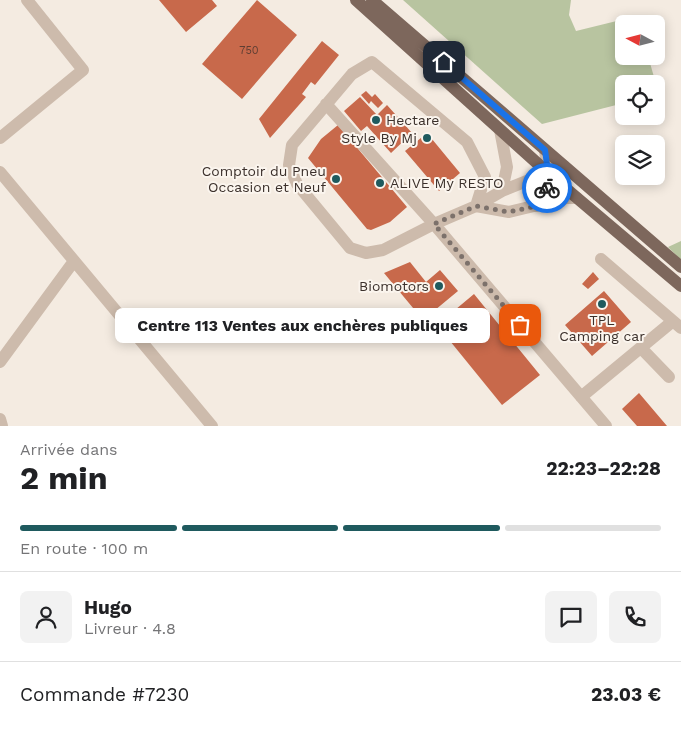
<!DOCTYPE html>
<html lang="fr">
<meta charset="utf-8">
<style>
body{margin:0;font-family:"Work Sans",sans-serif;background:#f2f2f2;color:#202124;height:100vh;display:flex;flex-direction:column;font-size:19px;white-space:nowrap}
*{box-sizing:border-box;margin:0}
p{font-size:16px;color:#757577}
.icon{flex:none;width:28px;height:28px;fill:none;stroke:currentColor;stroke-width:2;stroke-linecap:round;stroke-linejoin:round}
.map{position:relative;height:426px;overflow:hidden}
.panel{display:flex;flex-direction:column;background:#fff;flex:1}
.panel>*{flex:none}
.needle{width:32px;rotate:277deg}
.buttons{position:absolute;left:615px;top:15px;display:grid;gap:10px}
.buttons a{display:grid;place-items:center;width:50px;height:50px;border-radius:8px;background:#fff;box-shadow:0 2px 12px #0003;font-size:25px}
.pin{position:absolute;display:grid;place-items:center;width:42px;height:42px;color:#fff;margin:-21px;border-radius:10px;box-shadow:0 2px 8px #0006}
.courier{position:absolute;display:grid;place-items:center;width:50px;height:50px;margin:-25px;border:4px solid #1a73e8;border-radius:50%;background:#fff;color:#222;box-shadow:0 1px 6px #0007}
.bubble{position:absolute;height:35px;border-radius:8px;background:#fff;box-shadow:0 2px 12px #0003;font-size:16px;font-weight:700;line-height:35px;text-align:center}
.overview em{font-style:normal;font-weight:700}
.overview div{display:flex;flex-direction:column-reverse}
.overview{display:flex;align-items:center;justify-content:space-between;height:85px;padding:0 20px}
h1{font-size:32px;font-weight:700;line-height:38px}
.bar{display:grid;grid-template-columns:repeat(4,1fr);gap:8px 5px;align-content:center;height:60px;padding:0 20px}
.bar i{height:6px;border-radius:4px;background:#e0e0e0}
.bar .on{background:#1f5a5e}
.bar p{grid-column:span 4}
.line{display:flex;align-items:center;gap:12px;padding:0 20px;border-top:1px solid #e0e0e0}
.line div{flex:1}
.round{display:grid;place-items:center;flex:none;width:52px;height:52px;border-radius:8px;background:#f2f2f2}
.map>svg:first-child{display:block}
</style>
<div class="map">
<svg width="681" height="426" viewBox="0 0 681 426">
<rect width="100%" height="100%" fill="#f4ebe1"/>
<path fill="#b8c4a0" d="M403 0H571L569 15 576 31 637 16 639 24H624V56H648L656 84H624V103L542 124Z
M681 241V260L668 247Z"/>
<path fill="#c8694b" d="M159 0H212L217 6 186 32Z
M257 0 297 35 242 99 202 64Z
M322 41 339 55 315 85 311 82 302 94 306 97 270 138 259 119Z
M366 91 372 97 375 94 383 103 378 108 371 101 369 104 361 95Z
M360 97 377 115 387 105 412 133 391 153 367 126 361 131 344 111Z
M338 125 407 207 390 222 371 230 367 229 308 158 321 139Z
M427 133 460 173 439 191 405 151Z
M410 262 426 282 440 270 458 291 423 320 384 273Z
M593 272 599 279 588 289 582 284Z
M604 291 631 322 592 356 565 325Z
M474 294 540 375 502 405 437 325Z
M639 393 667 426H637L622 409Z"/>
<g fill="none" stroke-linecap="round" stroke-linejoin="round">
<path stroke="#cdbbac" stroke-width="12" d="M372 62 467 142 485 177 476 206 434 224 383 250 366 253 350 248 297 184 289 165 292 145 352 74Z
M326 104 434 224 606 426
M500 130 507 167 502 191
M0 138 83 70 27 0
M564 166 502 191 476 206 509 212 567 198H577
M0 172 212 426
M536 206C551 184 548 175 545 150
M601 259 681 328
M641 348 669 377
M0 362 74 261
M581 397 673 321
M0 419 2 426"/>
<path stroke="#7d675c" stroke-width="12" d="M356 0 557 181 681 286
M372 0 681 267"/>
</g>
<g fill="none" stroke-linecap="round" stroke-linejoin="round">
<path stroke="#7c716b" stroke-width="5" stroke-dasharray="0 9" d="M520 325 434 224 476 206 509 212 536 206 547 188"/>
<path stroke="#1a73e8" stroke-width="6" d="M444 62 545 150 549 179 547 188"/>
</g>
<g fill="#1f5a5e" stroke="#fbf5ee" stroke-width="2">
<circle cx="376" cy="120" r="5"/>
<circle cx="427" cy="138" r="5"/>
<circle cx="336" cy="179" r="5"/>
<circle cx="380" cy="183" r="5"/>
<circle cx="439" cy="286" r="5"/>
<circle cx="602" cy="304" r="5"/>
</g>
<g text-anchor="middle" stroke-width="4" stroke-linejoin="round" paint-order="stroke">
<g font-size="11" fill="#5e3e33">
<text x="249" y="54">750</text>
</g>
<g font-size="14" fill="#3b302b" stroke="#fbf5ee" text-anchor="end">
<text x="386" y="125" text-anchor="start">Hectare</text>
<text x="417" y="143">Style By Mj</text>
<text x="326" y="176">Comptoir du Pneu<tspan x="326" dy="16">Occasion et Neuf</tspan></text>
<text x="390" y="188" text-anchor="start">ALIVE My RESTO</text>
<text x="429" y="291">Biomotors</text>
<text x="602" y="325" text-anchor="middle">TPL<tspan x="602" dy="16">Camping car</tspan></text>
</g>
</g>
</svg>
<div class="buttons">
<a><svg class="needle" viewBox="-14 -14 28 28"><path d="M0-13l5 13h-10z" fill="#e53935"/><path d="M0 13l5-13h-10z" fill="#757577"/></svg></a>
<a><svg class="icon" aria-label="locate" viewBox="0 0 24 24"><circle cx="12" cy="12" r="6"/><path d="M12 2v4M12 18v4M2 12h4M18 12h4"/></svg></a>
<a><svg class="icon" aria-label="layers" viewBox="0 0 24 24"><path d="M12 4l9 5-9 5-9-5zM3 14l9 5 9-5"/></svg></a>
</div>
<div class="pin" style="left:520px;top:325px;background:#ea580c"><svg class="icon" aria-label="bag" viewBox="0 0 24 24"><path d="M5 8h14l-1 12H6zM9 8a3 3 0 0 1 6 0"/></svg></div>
<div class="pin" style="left:444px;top:62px;background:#1f2937"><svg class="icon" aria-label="home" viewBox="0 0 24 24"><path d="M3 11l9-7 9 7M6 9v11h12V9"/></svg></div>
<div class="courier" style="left:547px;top:188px"><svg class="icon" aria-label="bike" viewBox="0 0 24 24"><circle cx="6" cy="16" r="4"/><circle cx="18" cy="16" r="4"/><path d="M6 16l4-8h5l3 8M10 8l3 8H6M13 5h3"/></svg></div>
<div class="bubble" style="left:115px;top:308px;width:375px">Centre 113 Ventes aux enchères publiques</div>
</div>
<section class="panel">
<div class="overview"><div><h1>2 min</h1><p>Arrivée dans</p></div><em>22:23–22:28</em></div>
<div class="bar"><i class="on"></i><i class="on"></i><i class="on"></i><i></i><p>En route · 100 m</p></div>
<div class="line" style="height:90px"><a class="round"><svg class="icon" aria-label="person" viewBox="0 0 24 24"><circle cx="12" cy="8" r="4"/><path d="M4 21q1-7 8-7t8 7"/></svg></a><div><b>Hugo</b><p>Livreur · 4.8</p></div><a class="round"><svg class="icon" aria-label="chat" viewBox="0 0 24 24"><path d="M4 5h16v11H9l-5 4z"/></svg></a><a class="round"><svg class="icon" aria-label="phone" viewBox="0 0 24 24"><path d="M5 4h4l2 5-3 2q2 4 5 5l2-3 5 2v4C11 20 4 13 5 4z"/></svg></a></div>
<div class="line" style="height:65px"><div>Commande #7230</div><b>23.03 €</b></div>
</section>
